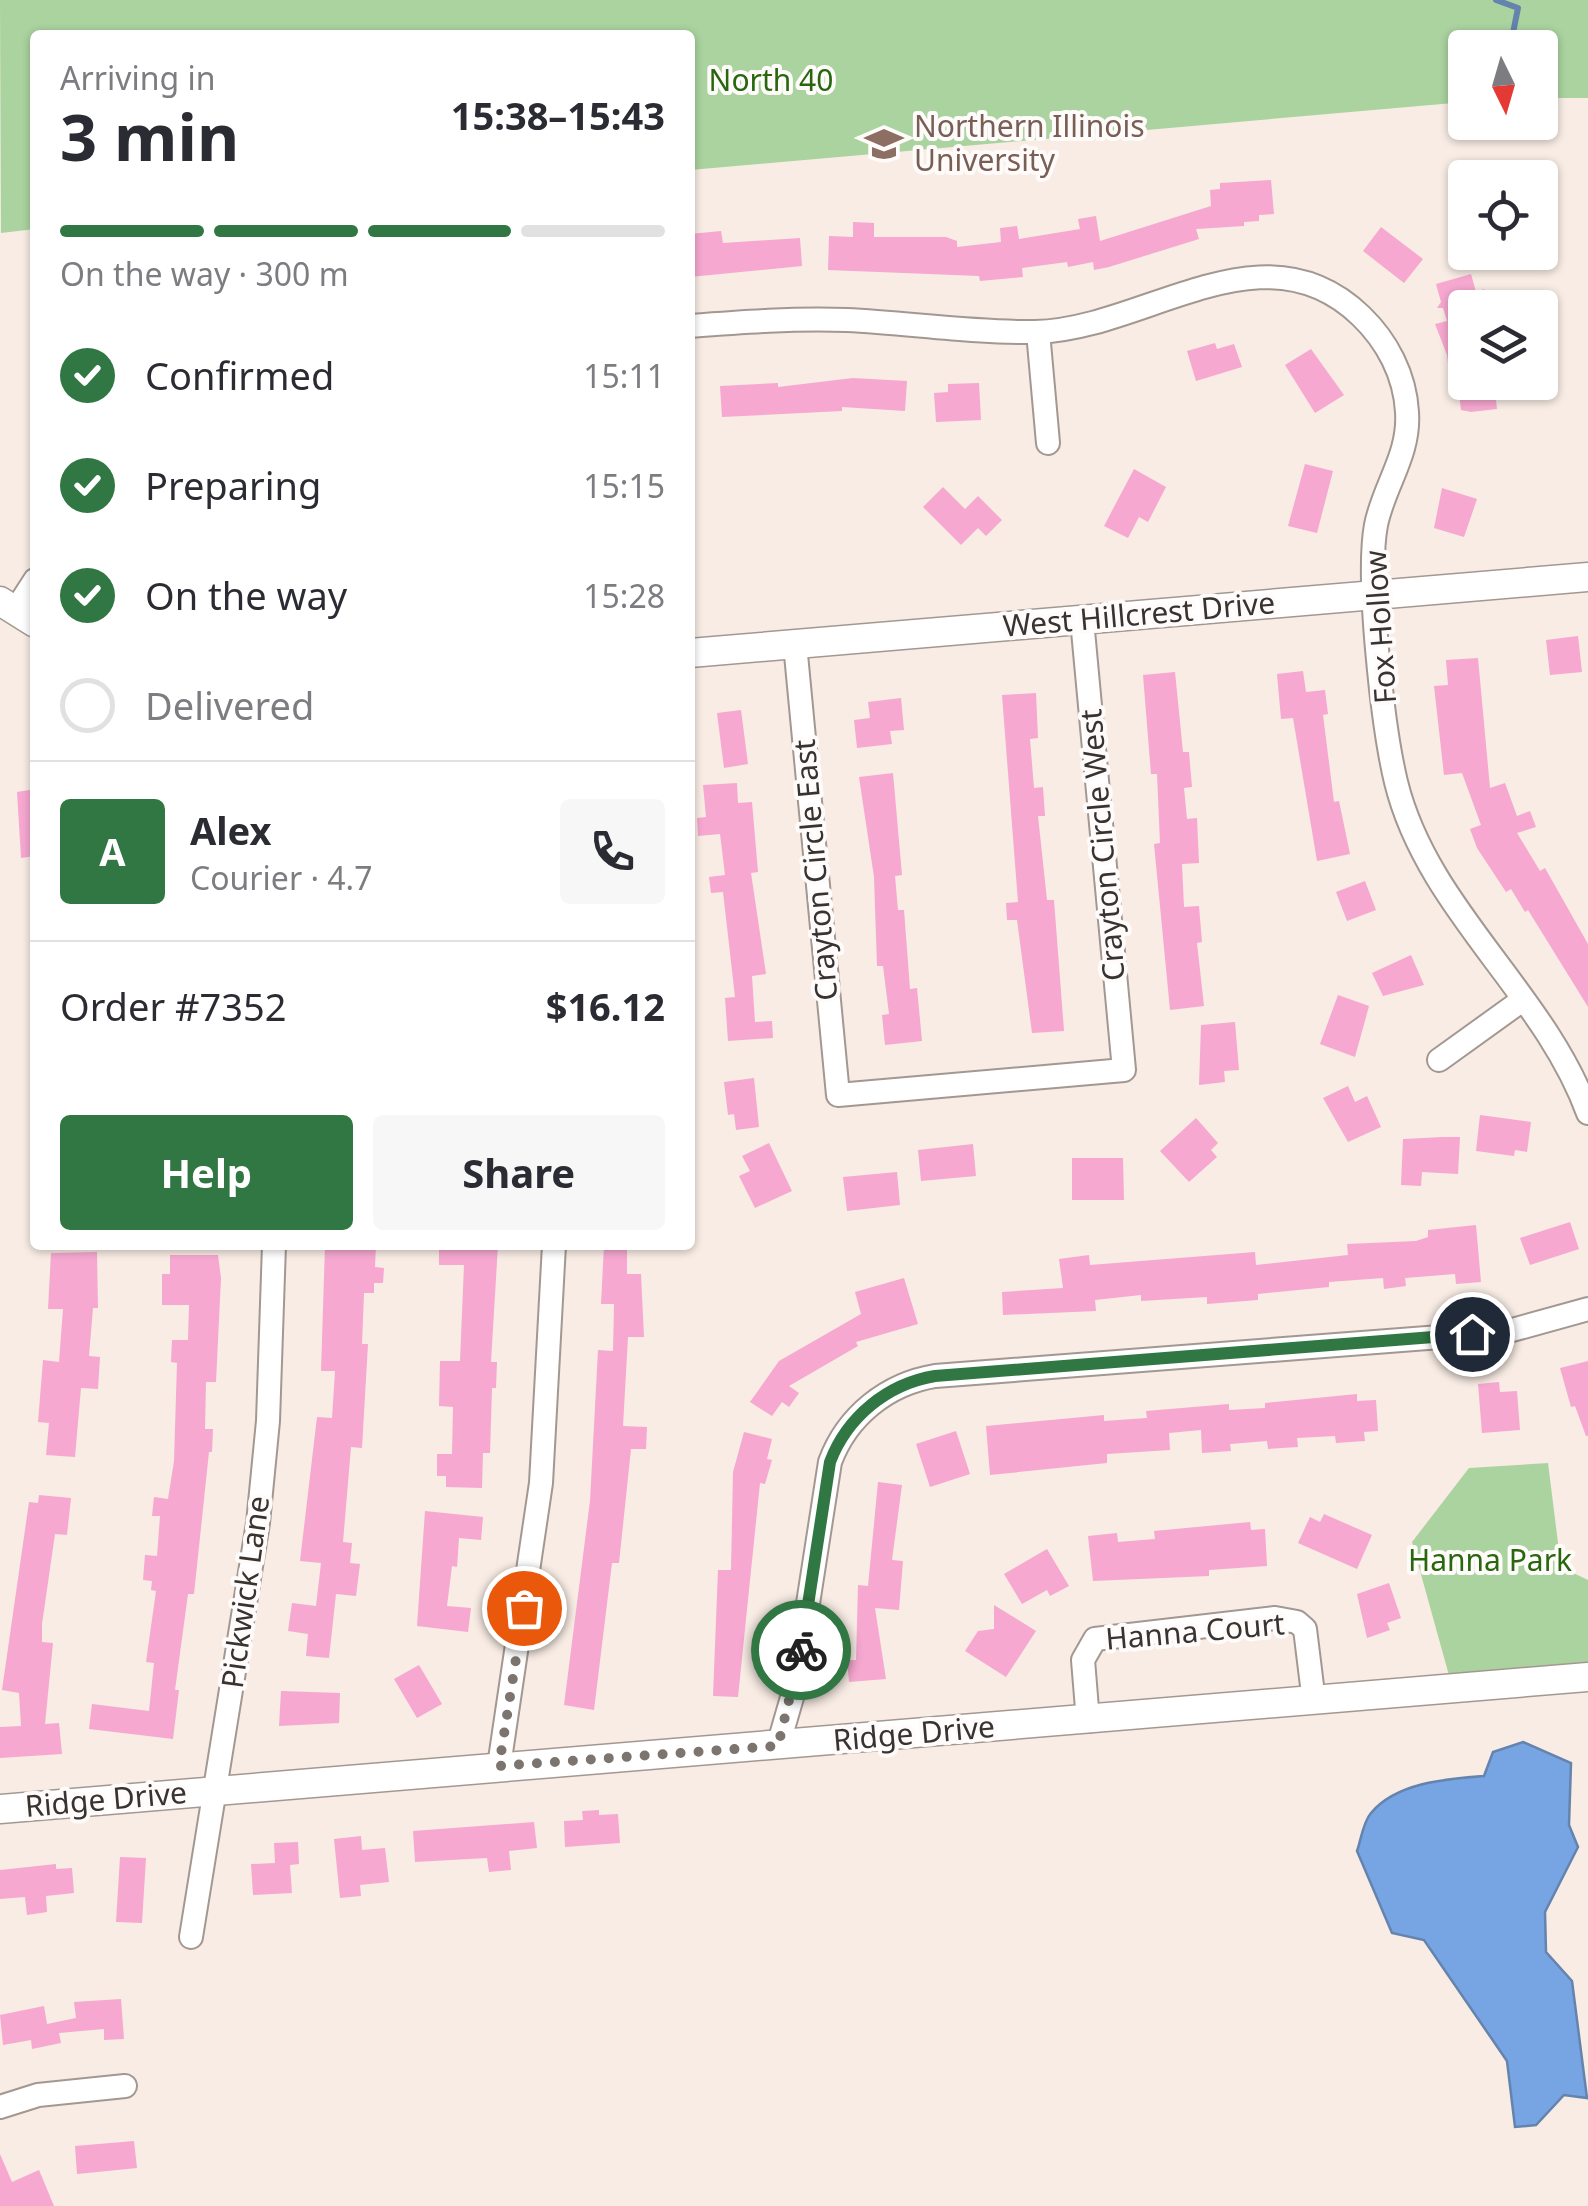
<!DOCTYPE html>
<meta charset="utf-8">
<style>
body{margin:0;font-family:"Noto Sans",sans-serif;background:#f7f7f7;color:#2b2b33;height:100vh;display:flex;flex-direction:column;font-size:38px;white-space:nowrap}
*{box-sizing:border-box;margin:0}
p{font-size:32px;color:#7c7c81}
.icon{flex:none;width:55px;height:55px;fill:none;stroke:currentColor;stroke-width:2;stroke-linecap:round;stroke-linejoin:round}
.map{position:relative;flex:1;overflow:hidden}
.sheet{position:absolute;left:30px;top:30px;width:665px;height:1220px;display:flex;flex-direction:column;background:#fff;border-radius:10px;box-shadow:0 2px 8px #0004}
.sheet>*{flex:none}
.needle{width:65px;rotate:175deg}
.tools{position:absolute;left:1448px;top:30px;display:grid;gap:20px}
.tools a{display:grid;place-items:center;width:110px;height:110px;border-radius:10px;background:#fff;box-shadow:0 2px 8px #0004;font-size:50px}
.pin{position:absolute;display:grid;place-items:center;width:85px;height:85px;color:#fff;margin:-42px;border:5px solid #fff;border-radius:50%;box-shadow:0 2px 10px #0007}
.courier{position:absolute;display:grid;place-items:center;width:100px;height:100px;margin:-50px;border:8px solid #317743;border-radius:50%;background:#fff;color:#222;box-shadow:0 2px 12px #0007}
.summary em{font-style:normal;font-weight:700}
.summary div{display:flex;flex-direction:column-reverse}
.summary{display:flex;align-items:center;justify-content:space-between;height:170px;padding:0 30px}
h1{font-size:65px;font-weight:700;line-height:75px}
.bar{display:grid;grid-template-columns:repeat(4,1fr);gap:15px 10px;align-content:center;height:120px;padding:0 30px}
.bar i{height:12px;border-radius:8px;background:#e1e1e2}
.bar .current{background:#317743}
.bar p{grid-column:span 4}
.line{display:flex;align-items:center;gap:25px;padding:0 30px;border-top:2px solid #e1e1e2}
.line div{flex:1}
.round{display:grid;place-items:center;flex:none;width:105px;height:105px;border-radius:10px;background:#f7f7f7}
ol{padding:0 30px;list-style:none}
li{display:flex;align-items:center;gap:30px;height:110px}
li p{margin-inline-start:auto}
li .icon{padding:10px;border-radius:50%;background:#317743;color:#fff;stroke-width:4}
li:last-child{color:#7c7c81}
li i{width:55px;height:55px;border:5px solid #e1e1e2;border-radius:50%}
.action{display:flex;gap:20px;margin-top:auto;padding:20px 30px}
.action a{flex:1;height:115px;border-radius:10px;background:#317743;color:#fff;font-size:40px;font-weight:700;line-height:115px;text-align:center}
.action a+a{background:#f7f7f7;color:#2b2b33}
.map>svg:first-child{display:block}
</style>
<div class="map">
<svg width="1588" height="2206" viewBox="0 0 1588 2206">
<rect width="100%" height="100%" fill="#f8ece4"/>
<path fill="#aad39f" d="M0 0H1588V98H1540V48H1465V102L690 170V35H35V229L1 233Z
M1548 1463 1561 1567 1588 1580V1667L1450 1679 1412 1542 1469 1468Z"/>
<path fill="#77a5e3" stroke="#6483ad" stroke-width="2.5" d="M1523 1742 1571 1763 1569 1825 1578 1847 1545 1912 1546 1952 1572 1981 1587 2098 1564 2095 1536 2125 1515 2127 1507 2061 1424 1940 1392 1933 1357 1851C1361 1840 1363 1822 1371 1813 1397 1782 1447 1779 1484 1776L1493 1752Z"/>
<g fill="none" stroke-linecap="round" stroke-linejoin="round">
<path stroke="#6483ad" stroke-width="6" d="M1496 0 1518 8 1510 48"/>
</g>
<path fill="#f6a8d0" d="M1271 180 1274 214 1259 215V221L1244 222V226L1196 229 1199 239 1109 267 1094 270 1093 262 1068 267 1067 262 1022 268 1023 277 980 281 979 276 828 270 829 236 853 237V222L874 223V237H946L957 241V247L1001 242 1000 228 1017 226 1019 239 1080 229 1078 219 1096 216 1100 241 1211 206 1210 190 1220 189V183Z
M1381 227 1423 259 1404 283 1363 251Z
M721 231 723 243 800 238 802 266 690 277V234Z
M1471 274 1476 292 1484 289 1490 308H1465V382H1494L1497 409 1471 412 1461 410 1458 386H1451L1447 355 1435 324 1447 321 1443 308H1437L1441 302 1436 284Z
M1215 343 1217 349 1234 344 1242 367 1196 381 1187 351Z
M1311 349 1344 395 1315 413 1285 365Z
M853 378 907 381 905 411 842 407V411L722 417 720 386 778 383V387Z
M979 383 981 420 936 422 934 393 948 392V384Z
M1305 464 1333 471 1317 533 1288 526Z
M1134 469 1166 487 1148 522 1139 517 1128 538 1104 526Z
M943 487 965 509 978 496 1002 520 986 536 978 528 961 545 923 507Z
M1442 488 1477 499 1464 537 1434 528Z
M1578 636 1582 672 1550 675 1546 640Z
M1478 658 1490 788 1505 783 1517 816 1530 811 1536 827 1517 833 1540 871 1545 868 1588 944V1007L1528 910 1525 912 1511 889 1506 892 1477 848 1470 829 1481 825 1462 773 1444 775 1434 686 1448 685 1446 660Z
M1303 671 1306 692 1325 690 1328 714 1323 715 1334 802 1339 801 1350 854 1317 861 1293 718 1281 719 1277 674Z
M1175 672 1183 752H1189L1192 787 1184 788 1187 819 1197 818 1199 863 1182 864 1184 907 1199 906 1202 942 1197 943 1204 1006 1170 1010 1154 844 1160 843 1157 774H1151L1143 675Z
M1036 693 1038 738 1030 739 1034 788 1043 787 1045 816H1038L1047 900H1054L1064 1031 1032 1033 1017 920H1007L1006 903 1018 902 1002 695Z
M901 698 904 730 890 731 892 744 857 748 854 720 870 718 868 702Z
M741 710 748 764 724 768 717 713Z
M893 773 902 875 895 876 898 910H904L910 989 917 988 922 1041 885 1045 882 1015 889 1014 883 966H877L874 877 859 777Z
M737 783 738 803 752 802 758 872 751 873 766 974 752 976 755 1022 772 1021 773 1038 728 1041 725 998 735 997 723 892 711 893 709 877 725 875 720 834 698 836 697 818 706 817 703 785Z
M35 789V856L21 858 17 792Z
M1365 881 1376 910 1347 921 1336 892Z
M1411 955 1424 985 1383 996 1372 973Z
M1338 995 1369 1006 1355 1057 1320 1044Z
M1235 1022 1239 1070 1224 1071 1225 1082 1199 1085 1201 1025Z
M754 1078 759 1127 736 1130 734 1114 728 1115 724 1082Z
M1348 1086 1355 1102 1367 1096 1381 1127 1348 1142 1323 1098Z
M1480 1115 1531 1122 1527 1152 1515 1150 1514 1156 1476 1151Z
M1196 1118 1218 1143 1211 1150 1217 1157 1189 1182 1160 1151Z
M1443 1137H1460L1458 1174 1422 1172 1421 1186 1401 1185 1403 1139Z
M769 1143 792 1191 755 1208 739 1176 750 1171 742 1156Z
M973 1144 976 1176 921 1181 918 1150Z
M1072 1158H1123L1124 1200H1072Z
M897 1172 900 1205 847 1211 843 1177Z
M1570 1222 1579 1249 1530 1265 1520 1238Z
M1476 1225 1481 1282 1456 1284 1455 1274 1405 1278 1406 1286 1384 1289 1383 1278 1329 1282V1287L1258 1294V1300L1207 1304V1297L1141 1301V1295L1095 1300 1096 1311 1003 1315 1002 1292 1063 1288 1059 1259 1089 1255 1090 1265 1255 1252 1256 1265 1348 1255 1347 1244 1416 1241 1428 1237V1230Z
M325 1245H376L375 1267 384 1268 383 1283H374V1293H364L362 1344H368L362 1448 351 1447 343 1542 352 1543 350 1563 360 1564 356 1596 336 1594 329 1658 306 1656 308 1634 288 1631 292 1603 316 1606 321 1563 300 1561 317 1417 332 1418 335 1371H321Z
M439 1245H498L491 1362H497L496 1388H492L490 1453H483L482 1488 446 1487V1476H437V1454H452L453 1407 439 1406 440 1361H460L464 1265H439Z
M604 1245H627V1274H641L644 1337H628L623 1426 647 1427 646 1449H631L619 1563H612L594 1710 564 1705 590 1501 598 1350 613 1351 614 1304H601Z
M97 1252 98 1308H93L89 1356 100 1357 98 1389 81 1388 75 1457 46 1455 49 1423 38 1422 43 1360 59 1362 63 1309H48L51 1253Z
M170 1255H218L221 1278 216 1382H206L205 1429H213L212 1452H209L194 1594H188L175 1690H179L173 1739 89 1729 92 1704 149 1711 154 1663 146 1662 156 1591 151 1590 152 1581 143 1580 145 1555 157 1556 160 1516H152L154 1497 168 1499 174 1461 177 1363 171 1362 172 1340H188L189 1305H162V1274H170Z
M904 1278 918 1324 856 1342 858 1346 789 1386 799 1393 789 1407 782 1402 772 1416 750 1402 779 1361 861 1314 855 1292Z
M1588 1361V1436H1586L1575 1406 1571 1407 1560 1368Z
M1499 1382 1500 1392 1517 1391 1520 1430 1482 1433 1478 1384Z
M1357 1394V1401L1376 1400 1378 1431 1364 1432 1365 1441 1336 1443 1335 1436 1297 1438 1298 1447 1268 1449 1267 1441 1230 1444 1231 1451 1202 1453 1201 1430 1169 1433 1170 1450 1107 1454V1463L990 1475 986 1426 1104 1415V1421L1147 1418 1146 1411 1229 1404V1410L1265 1408V1403Z
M956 1431 970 1474 930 1487 916 1444Z
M744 1432 772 1439 767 1459 772 1460 765 1484 760 1483 738 1697 713 1696 718 1570H731L733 1472Z
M878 1482 902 1485 892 1560 903 1561 899 1610 875 1608 886 1679 849 1682 847 1660H856L858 1585 868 1586Z
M39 1495 71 1498 67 1535 55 1534 42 1624V1642L53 1643 45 1724 59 1723 62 1754 0 1758V1727L21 1726 19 1693 2 1690 29 1502 38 1503Z
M425 1511 483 1517 481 1540 459 1538 457 1567 452 1566 447 1606 471 1608 468 1632 417 1626Z
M1324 1514 1372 1535 1357 1569 1298 1543 1310 1517 1320 1522Z
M1250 1522 1251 1530 1265 1529 1267 1566 1209 1570V1576L1093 1581 1088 1536 1117 1533 1118 1542 1155 1539 1154 1531Z
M1047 1549 1069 1586 1050 1596 1047 1590 1022 1604 1004 1574Z
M1389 1583 1401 1618 1387 1623 1390 1630 1367 1638 1357 1594Z
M994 1605 1036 1631 1006 1677 965 1651 978 1631 994 1629Z
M419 1665 442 1704 417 1718 394 1679Z
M281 1691 340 1693 339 1723 279 1726Z
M599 1810V1815L618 1814 620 1843 565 1847 564 1821 583 1820 582 1811Z
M534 1822 537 1848 509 1851 511 1870 489 1872 487 1858 415 1862 413 1831Z
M361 1836 362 1850 385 1848 389 1882 360 1885 361 1896 340 1898 334 1839Z
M298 1842 299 1864 290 1865 292 1893 253 1895 251 1864 275 1863 274 1843Z
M120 1857 146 1858 142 1923 116 1922Z
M56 1864V1869L72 1868 74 1893 46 1896 47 1912 27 1915 25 1897 0 1899V1870Z
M121 1999 124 2039 104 2040V2029L59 2033 61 2043 32 2049 31 2040 3 2045 0 2015 44 2006 47 2024 76 2018 74 2002Z
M134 2141 137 2168 77 2174 75 2146Z
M0 2154 12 2182 39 2170 54 2206H0Z"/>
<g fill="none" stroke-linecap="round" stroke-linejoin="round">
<g stroke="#a39891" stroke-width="26">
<path id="minor" d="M690 326C742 322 795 318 847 320 909 323 972 333 1035 332 1145 330 1263 221 1361 316 1387 341 1405 375 1407 412 1410 455 1384 485 1376 525 1366 578 1383 728 1396 782 1427 909 1544 992 1588 1113
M1038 332 1048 443
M15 611 35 580
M795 644 838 1095 1124 1070 1082 620
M1439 1060 1521 1001
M1088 1721 1083 1660 1095 1639 1275 1618 1297 1622 1305 1629 1314 1702
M778 1746 795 1687 830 1462C847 1416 887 1384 935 1376L1505 1332 1588 1309
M499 1766 541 1483 554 1245
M191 1937 258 1523 268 1421 274 1245
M0 2107 38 2095 125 2086"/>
</g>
<g stroke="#a39891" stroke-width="31">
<path id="tertiary" d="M0 601 35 623
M690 653 1588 577
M0 1809 1588 1677"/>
</g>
<use href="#minor" stroke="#fff" stroke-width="22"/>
<use href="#tertiary" stroke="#fff" stroke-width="28"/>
</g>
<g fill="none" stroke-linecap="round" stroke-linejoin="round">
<path stroke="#7b746f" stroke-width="10" stroke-dasharray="0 18" d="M524 1608 499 1766 778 1746 801 1650"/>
<path stroke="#317743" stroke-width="12" d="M801 1650 830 1462C847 1417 887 1384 935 1376L1472 1334"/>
</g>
<defs>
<g id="university-bare" transform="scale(3)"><path d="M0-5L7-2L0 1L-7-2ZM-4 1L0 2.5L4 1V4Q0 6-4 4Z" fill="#8d6e63" stroke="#fefbfa" stroke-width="2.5" paint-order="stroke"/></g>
</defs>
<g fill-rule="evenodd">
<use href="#university-bare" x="884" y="144"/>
</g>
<g text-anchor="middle" stroke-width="8" stroke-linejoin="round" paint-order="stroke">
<g font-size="30" fill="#28670e" stroke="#fefbfa">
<text x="771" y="91">North 40</text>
<text x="1490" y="1571">Hanna Park</text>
</g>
<g font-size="30" fill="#785e54" stroke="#fefbfa" text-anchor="start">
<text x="914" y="137">Northern Illinois<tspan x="914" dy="34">University</tspan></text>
</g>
<g font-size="30" fill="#373330" stroke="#fefbfa">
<text transform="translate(1139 615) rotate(-5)" y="10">West Hillcrest Drive</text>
<text transform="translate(1381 627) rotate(-94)" y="10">Fox Hollow</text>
<text transform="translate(1103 845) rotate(-95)" y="10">Crayton Circle West</text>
<text transform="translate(816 870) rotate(-95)" y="10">Crayton Circle East</text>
<text transform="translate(246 1592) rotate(-82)" y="10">Pickwick Lane</text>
<text transform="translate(1195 1632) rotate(-5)" y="10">Hanna Court</text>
<text transform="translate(914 1734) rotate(-5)" y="10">Ridge Drive</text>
<text transform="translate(106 1800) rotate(-5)" y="10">Ridge Drive</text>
</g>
</g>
</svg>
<div class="tools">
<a><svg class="needle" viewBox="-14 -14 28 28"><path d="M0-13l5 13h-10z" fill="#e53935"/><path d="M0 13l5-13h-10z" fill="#7c7c81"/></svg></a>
<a><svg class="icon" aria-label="locate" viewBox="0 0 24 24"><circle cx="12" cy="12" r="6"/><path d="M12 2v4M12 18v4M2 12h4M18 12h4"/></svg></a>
<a><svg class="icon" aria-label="layers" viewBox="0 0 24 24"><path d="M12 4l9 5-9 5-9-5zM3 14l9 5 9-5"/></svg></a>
</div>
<div class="pin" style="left:524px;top:1608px;background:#ea580c"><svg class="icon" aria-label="bag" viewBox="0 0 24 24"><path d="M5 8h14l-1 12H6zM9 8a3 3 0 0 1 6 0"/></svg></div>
<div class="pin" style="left:1472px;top:1334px;background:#1f2937"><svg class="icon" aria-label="home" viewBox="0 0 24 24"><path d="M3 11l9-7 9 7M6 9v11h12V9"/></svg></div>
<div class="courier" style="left:801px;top:1650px"><svg class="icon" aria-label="bike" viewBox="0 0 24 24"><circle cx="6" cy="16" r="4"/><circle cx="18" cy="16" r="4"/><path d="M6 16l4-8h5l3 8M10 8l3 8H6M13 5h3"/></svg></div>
<section class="sheet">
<div class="summary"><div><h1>3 min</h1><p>Arriving in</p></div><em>15:38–15:43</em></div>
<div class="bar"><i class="current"></i><i class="current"></i><i class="current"></i><i></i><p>On the way · 300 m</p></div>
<ol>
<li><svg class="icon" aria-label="check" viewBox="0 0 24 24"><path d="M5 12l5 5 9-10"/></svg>Confirmed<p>15:11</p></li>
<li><svg class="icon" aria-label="check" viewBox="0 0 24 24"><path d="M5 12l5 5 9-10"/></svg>Preparing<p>15:15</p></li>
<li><svg class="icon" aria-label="check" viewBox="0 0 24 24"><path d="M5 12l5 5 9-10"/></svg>On the way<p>15:28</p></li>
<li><i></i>Delivered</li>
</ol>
<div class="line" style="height:180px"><b class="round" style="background:#317743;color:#fff">A</b><div><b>Alex</b><p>Courier · 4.7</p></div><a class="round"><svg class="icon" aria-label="phone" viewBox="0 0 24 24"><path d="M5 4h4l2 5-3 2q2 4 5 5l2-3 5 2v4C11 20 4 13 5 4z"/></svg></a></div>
<div class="line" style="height:130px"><div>Order #7352</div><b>$16.12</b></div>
<div class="action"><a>Help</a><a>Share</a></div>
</section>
</div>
